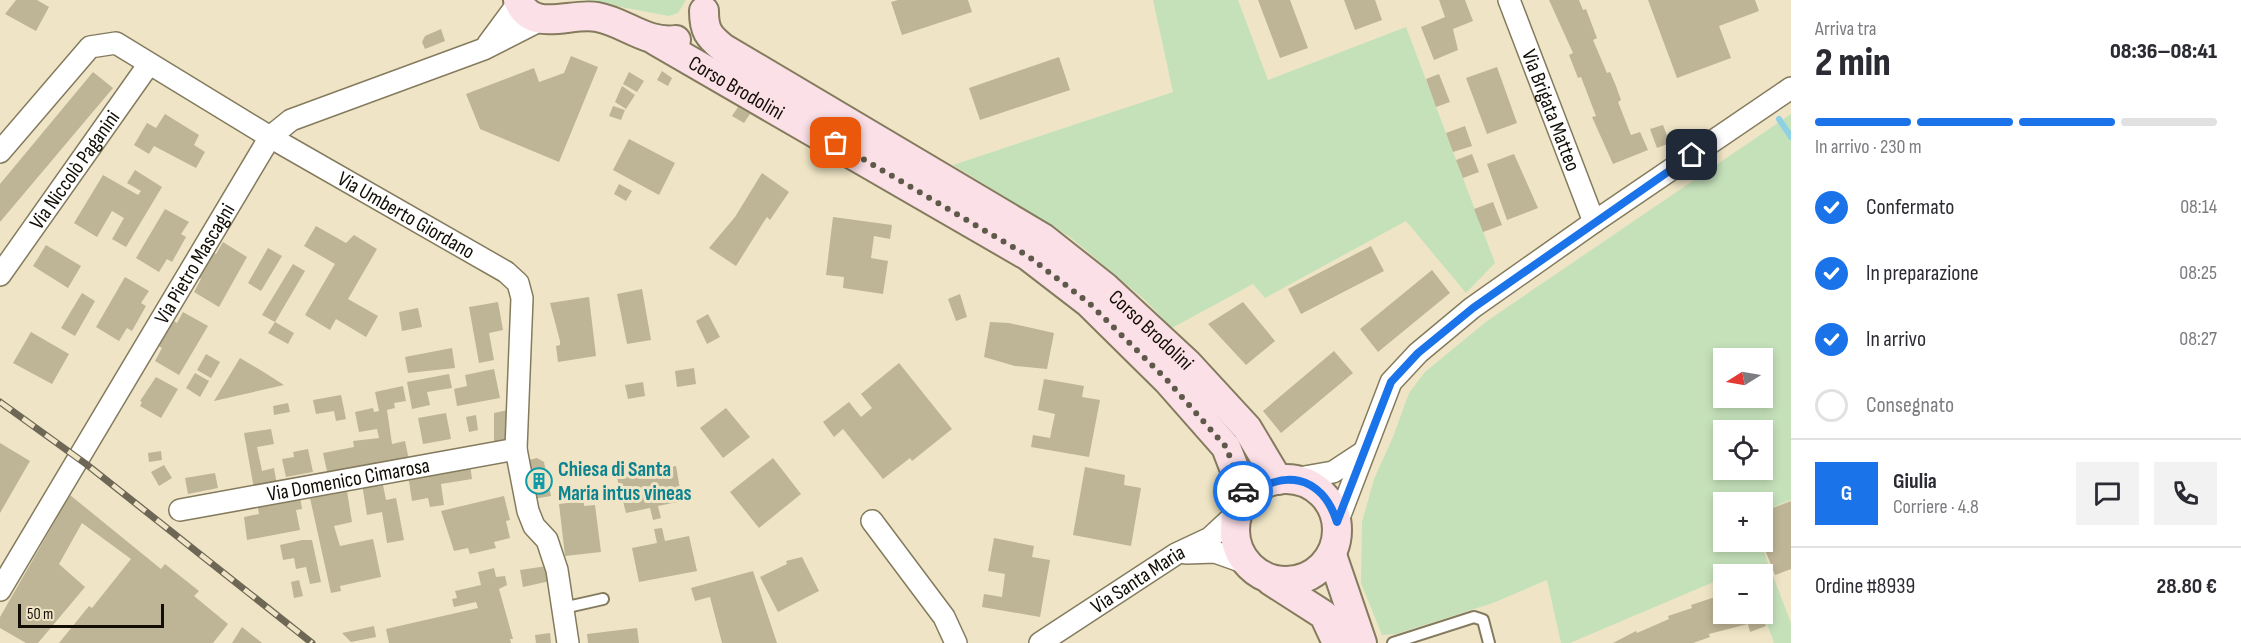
<!DOCTYPE html>
<html lang="it">
<meta charset="utf-8">
<style>
body{margin:0;font-family:"Sofia Sans Condensed",sans-serif;background:#f2f2f3;color:#2b2b33;height:100vh;display:flex;flex-direction:column;font-size:22px;white-space:nowrap}
*{box-sizing:border-box;margin:0}
p{font-size:20px;color:#7c7c81}
.icon{flex:none;width:33px;height:33px;fill:none;stroke:currentColor;stroke-width:2;stroke-linecap:round;stroke-linejoin:round}
.map{position:relative;flex:1;overflow:hidden}
.sheet{display:flex;flex-direction:column;background:#fff;width:450px}
.sheet>*{flex:none}
.needle{width:39px;rotate:259deg}
.buttons{position:absolute;left:1713px;top:348px;display:grid;gap:12px}
.buttons a{display:grid;place-items:center;width:60px;height:60px;border-radius:0px;background:#fff;box-shadow:0 3px 9px #0003;font-size:30px}
.scale{position:absolute;left:18px;bottom:15px;width:146px;box-sizing:border-box;padding-left:6px;border:3px solid #120e05;border-top:0;font-size:16px;line-height:21px;white-space:nowrap;color:#120e05;-webkit-text-stroke:4px #efe5c6;paint-order:stroke}
.pin{position:absolute;display:grid;place-items:center;width:51px;height:51px;color:#fff;margin:-26px;border-radius:12px;box-shadow:0 3px 9px #0006}
.courier{position:absolute;display:grid;place-items:center;width:60px;height:60px;margin:-30px;border:4px solid #1a73e8;border-radius:50%;background:#fff;color:#222;box-shadow:0 2px 8px #0007}
.headline em{font-style:normal;font-weight:800}
.headline div{display:flex;flex-direction:column-reverse}
.headline{display:flex;align-items:center;justify-content:space-between;height:102px;padding:0 24px}
h1{font-size:39px;font-weight:800;line-height:45px}
.bar{display:grid;grid-template-columns:repeat(4,1fr);gap:9px 6px;align-content:center;height:72px;padding:0 24px}
.bar i{height:8px;border-radius:4px;background:#e1e1e2}
.bar .on{background:#1a73e8}
.bar p{grid-column:span 4}
.line{display:flex;align-items:center;gap:15px;padding:0 24px;border-top:2px solid #e1e1e2}
.line div{flex:1}
.round{display:grid;place-items:center;flex:none;width:63px;height:63px;border-radius:0px;background:#f2f2f3}
ol{padding:0 24px;list-style:none}
li{display:flex;align-items:center;gap:18px;height:66px}
li p{margin-inline-start:auto}
li .icon{padding:6px;border-radius:50%;background:#1a73e8;color:#fff;stroke-width:4}
li:last-child{color:#7c7c81}
li i{width:33px;height:33px;border:3px solid #e1e1e2;border-radius:50%}
main{display:flex;flex:1;min-height:0}
.map>svg:first-child{display:block}
</style>
<main>
<div class="map">
<svg width="1791" height="643" viewBox="0 0 1791 643">
<rect width="100%" height="100%" fill="#efe5c6"/>
<path fill="#c5e1ba" fill-rule="evenodd" d="M584 0H686L678 13 669 16Z
M1153 0H1238L1268 80 1406 27 1495 263 1466 293 1406 221 1265 298 1253 284 1172 328 1145 300 1070 237 953 165 1173 92Z
M1791 114V500L1763 511 1762 502H1724V542H1760L1791 623V643H1774L1763 613 1762 574H1748L1745 568 1724 574 1723 578 1570 643H1561L1547 580 1493 603 1396 634 1382 635 1361 583 1362 522 1374 479 1393 437 1409 393 1425 372 1487 321ZM1762 358V398H1724V358ZM1762 430V470H1724V430Z"/>
<g fill="none" stroke-linecap="round" stroke-linejoin="round">
<path stroke="#8ed1e5" stroke-width="6" d="M1779 119 1791 137"/>
</g>
<path fill="#beb496" d="M16 0H37L49 7 36 31 5 14Z
M898 0H968L972 12 902 35 891 2Z
M1258 0H1290L1308 48 1280 58Z
M1344 0H1375L1382 20 1355 30Z
M1439 0H1465L1473 21 1453 29 1458 50 1434 60 1421 27 1445 17Z
M1549 0H1579L1583 10 1586 9 1597 38 1593 40 1607 73 1610 72 1616 86 1621 100 1618 102 1631 135 1640 132 1648 150 1613 164 1592 117 1596 116 1581 77 1578 78 1569 55 1573 53Z
M1648 0H1755L1759 11 1719 26 1731 58 1677 78Z
M441 29 445 41 425 49 422 42 425 36Z
M571 56 598 67 559 162 480 129 466 94 534 68 539 82 564 73Z
M1059 57 1070 90 980 120 969 88Z
M1497 67 1517 123 1487 134 1466 78Z
M662 71 672 78 668 86 657 80Z
M93 72 113 88 0 222V184Z
M629 72 644 81 637 92 623 84Z
M1439 74 1450 102 1436 107 1426 79Z
M622 86 635 95 626 109 615 102Z
M613 106 625 110 621 120 609 116Z
M738 107 750 114 744 123 732 116Z
M165 114 199 135 194 145 205 152 196 168 154 146 149 154 134 145 147 123 156 128Z
M1663 125 1670 143 1657 148 1650 129Z
M1465 126 1472 146 1453 152 1446 133Z
M629 139 675 163 659 195 613 170Z
M1472 154 1479 172 1463 178 1456 160Z
M1514 154 1538 208 1507 220 1487 164Z
M135 170 162 187 126 247 112 239 124 218 112 211 97 237 74 223 103 175 138 195 141 191 127 183Z
M762 173 789 192 770 220 767 217 763 223 736 266 709 248 735 217Z
M619 184 632 191 626 201 614 194Z
M1493 202 1502 225 1483 232 1474 209Z
M165 209 189 222 181 234 186 237 172 262 167 259 159 272 136 258Z
M833 217 892 225 890 239 874 236 871 258 888 261 883 294 843 288 844 277 826 275Z
M316 226 346 243 354 235 377 249 348 299 378 316 366 337 336 319 330 330 305 315 335 264 304 246Z
M223 242 247 257 219 307 194 292 201 279 196 276 211 251 216 254Z
M46 245 81 266 68 288 33 266Z
M1371 246 1384 271 1301 314 1288 289Z
M268 248 282 256 261 291 248 283Z
M293 264 305 271 275 322 294 333 288 344 268 333 275 322 262 315Z
M1432 270 1450 293 1378 352 1360 329Z
M125 277 149 291 141 303 146 306 132 331 127 328 119 341 96 327Z
M642 289 651 340 627 344 617 294Z
M82 293 95 301 75 336 61 328Z
M960 294 967 317 956 321 948 299Z
M589 297 596 356 558 362 556 346 560 345V341L550 303Z
M498 302 503 330 489 333 494 360 479 363 469 307Z
M1243 302 1275 341 1246 365 1208 324Z
M418 308 422 327 402 331 399 312Z
M183 312 208 326 179 375 155 361 162 348 157 345 172 320 177 323Z
M708 314 720 337 707 344 696 321Z
M990 322 1009 323 1054 333 1047 369 1015 366 984 357Z
M31 332 69 354 52 384 13 363Z
M452 348 455 368 408 373 405 357Z
M1334 351 1353 373 1281 433 1263 411Z
M206 354 220 362 211 378 197 370Z
M240 358 262 371 284 385 214 401Z
M899 363 952 429 912 461 910 458 883 479 843 429 834 437 823 422 849 402 861 417 872 408 861 394Z
M694 368 696 384 677 387 675 371Z
M494 369 500 398 457 406 454 389 467 386 465 375Z
M195 373 209 381 200 397 186 388Z
M449 374 452 388 427 392 430 405 412 409 407 382Z
M156 377 178 389 161 418 140 406 142 402 140 401Z
M1044 379 1084 386 1082 397 1100 400 1089 457 1031 447 1033 435 1050 438 1052 428 1055 414 1038 410Z
M643 382 645 396 628 399 625 385Z
M403 386 406 401 394 403 395 408 387 410 392 444 405 441 409 460 328 476 323 453 354 447 353 441 379 438 377 429 359 432 355 412 373 408 374 412 379 411 375 392Z
M341 395 346 419 336 421 334 411 316 414 313 400Z
M288 403 290 412 274 415 273 406Z
M726 408 750 437 723 458 700 428Z
M508 410 507 442 494 444V413Z
M446 413 451 439 423 444 418 418Z
M476 415 478 430 469 432 466 417Z
M271 429 274 444 257 447 262 471 274 468 277 485 254 489 244 433Z
M0 443 30 461 0 513Z
M308 449 313 472 286 477 282 459 294 457 293 452Z
M161 451 162 460 149 462 148 453Z
M537 458 544 462 551 496 533 499 527 466 529 460Z
M773 458 801 494 759 528 730 492Z
M470 464 472 479 441 484 444 505 430 507 428 498 412 501 408 475Z
M164 465 172 478 159 486 151 472Z
M676 466 682 501 658 506 661 518 653 520 650 508 626 513 617 478Z
M1085 467 1125 475 1124 485 1141 488 1131 546 1073 535Z
M215 473 218 488 188 494 185 478Z
M382 480 386 500 396 498 404 540 387 543 382 512 367 515 362 484Z
M347 491 352 522 334 526 340 546 373 539 381 577 340 586 341 591 331 593 310 498Z
M70 495 161 569 165 564 199 591 194 596 228 624 213 643H59L89 606 92 608 131 559 82 523 59 564 85 587 38 643H26L0 628V617Z
M300 496 302 509 296 510 300 530 247 540 244 517 259 514 257 504Z
M504 496 510 520 506 521 510 538 494 542 496 548 470 554 468 548 454 551 441 511Z
M584 501V506L595 505 601 552 565 556 559 504Z
M1791 501V569L1775 575 1762 542V512Z
M662 528 665 541 689 536 697 571 639 582 632 548 657 543 654 529Z
M994 538 1034 546 1032 557 1050 560 1040 617 982 607 984 594 1002 597 1005 574 988 571Z
M302 540H312L321 582 310 584 306 567 296 569 294 558 283 560 280 545Z
M802 557 819 591 778 612 760 577 787 564 786 561Z
M547 566 550 581 523 587 520 570Z
M494 568 496 577 505 576 507 585 499 589 513 639H510L511 643H389L386 629 478 608 476 602 454 607 452 599 457 598 455 591 481 585 478 572Z
M753 571 777 643H722L710 597 695 601 691 588Z
M299 580 303 596 294 598 291 582Z
M1718 596 1719 600 1724 598V614H1761L1766 626 1750 632 1748 624 1709 634 1710 637 1693 643H1613L1636 631 1637 633 1669 619 1668 616 1692 608 1691 605Z
M374 626 376 637 351 642 342 633Z
M242 627 262 643H232Z
M637 628 639 643H588L587 634Z
M550 633 551 643H536L535 635Z"/>
<g fill="none" stroke-linecap="round" stroke-linejoin="round">
<g stroke="#847b5e" stroke-width="14">
<path id="service" d="M563 608 603 599
M1393 643 1474 617 1483 620 1489 643"/>
</g>
<g stroke="#847b5e" stroke-width="24">
<g id="minor">
<path id="s1" d="M1509 0 1594 222"/>
<path d="M488 44 519 2"/>
<path id="s2" d="M0 152 90 47 116 43 270 137 506 272 518 283 522 298 516 449 528 511 534 526 547 540 557 570 568 643"/>
<path id="s3" d="M0 275 149 64"/>
<path d="M1293 479 1333 472 1362 453"/>
<path id="s4" d="M180 510 516 449"/>
<path d="M872 521 944 617 956 643"/>
<path d="M1337 523 1391 382 1418 353 1472 308 1594 222 1791 88"/>
<path d="M1186 553 1215 552 1246 563"/>
<path id="s5" d="M0 590 270 137 291 120 484 49 541 20"/>
<path id="s6" d="M1040 643 1176 554 1210 538 1238 512"/>
</g>
</g>
<g stroke="#847b5e" stroke-width="32">
<g id="secondary">
<path d="M518 0C532 34 570 12 597 17 625 22 646 44 676 40"/>
<path id="s7" d="M704 11C704 30 708 36 723 48L1043 238 1105 287 1188 364 1247 428 1278 480"/>
<path id="s8" d="M656 41 1028 256 1089 303 1167 380 1226 447 1246 499"/>
<circle cx="1286" cy="530" r="51"/>
<path d="M1332 555 1362 643"/>
<path d="M1271 581 1324 615 1337 643"/>
</g>
</g>
<use href="#service" stroke="#fff" stroke-width="10"/>
<use href="#minor" stroke="#fff" stroke-width="21"/>
<use href="#secondary" stroke="#fbe0e7" stroke-width="28"/>
<g stroke="#6e6755" stroke-width="7">
<path id="rail" d="M0 402 86 464 312 643"/>
</g>
<use href="#rail" stroke="#efe5c6" stroke-width="4.5" stroke-dasharray="14" stroke-linecap="butt"/>
</g>
<g fill="none" stroke-linecap="round" stroke-linejoin="round">
<path stroke="#5f5949" stroke-width="6" stroke-dasharray="0 10.8" d="M836 143 1028 256 1089 303 1167 380 1226 447 1243 491"/>
<path stroke="#1a73e8" stroke-width="8" d="M1243 491 1246 499C1282 467 1322 475 1337 522L1391 382 1418 353 1473 308 1692 155"/>
</g>
<defs>
<g id="building-ring" transform="scale(1.35)"><circle r="9.5" fill="#efe5c6" stroke="#0f9aa8" stroke-width="1.5"/><path d="M-4-6H4V6H1V3H-1V6H-4ZM-2.5-4.3h1.7v1.8h-1.7ZM.8-4.3h1.7v1.8H.8ZM-2.5-1h1.7V.8h-1.7ZM.8-1h1.7V.8H.8Z" fill="#0f9aa8"/></g>
</defs>
<g fill-rule="evenodd">
<use href="#building-ring" x="539" y="481"/>
</g>
<g text-anchor="middle" stroke-width="6" stroke-linejoin="round" paint-order="stroke">
<g font-size="21" fill="#120e05" stroke="#efe5c6">
<text dy="7" stroke="none"><textPath href="#s8" startOffset="93">Corso Brodolini</textPath></text>
<text dy="7" stroke="none"><textPath href="#s1" startOffset="118">Via Brigata Matteo</textPath></text>
<text dy="7" stroke="none"><textPath href="#s3" startOffset="129">Via Niccolò Paganini</textPath></text>
<text dy="7" stroke="none"><textPath href="#s2" startOffset="502">Via Umberto Giordano</textPath></text>
<text dy="7" stroke="none"><textPath href="#s5" startOffset="380">Via Pietro Mascagni</textPath></text>
<text dy="7" stroke="none"><textPath href="#s7" startOffset="558">Corso Brodolini</textPath></text>
<text dy="7" stroke="none"><textPath href="#s4" startOffset="171">Via Domenico Cimarosa</textPath></text>
<text dy="7" stroke="none"><textPath href="#s6" startOffset="117">Via Santa Maria</textPath></text>
</g>
<g font-size="21" font-weight="bold" fill="#0d838f" stroke="#efe5c6" text-anchor="start">
<text x="558" y="476">Chiesa di Santa<tspan x="558" dy="24">Maria intus vineas</tspan></text>
</g>
</g>
</svg>
<div class="buttons">
<a><svg class="needle" viewBox="-14 -14 28 28"><path d="M0-13l5 13h-10z" fill="#e53935"/><path d="M0 13l5-13h-10z" fill="#7c7c81"/></svg></a>
<a><svg class="icon" aria-label="locate" viewBox="0 0 24 24"><circle cx="12" cy="12" r="6"/><path d="M12 2v4M12 18v4M2 12h4M18 12h4"/></svg></a>
<a>+</a>
<a>−</a>
</div>
<div class="scale">50 m</div>
<div class="pin" style="left:836px;top:143px;background:#ea580c"><svg class="icon" aria-label="bag" viewBox="0 0 24 24"><path d="M5 8h14l-1 12H6zM9 8a3 3 0 0 1 6 0"/></svg></div>
<div class="pin" style="left:1692px;top:155px;background:#1f2937"><svg class="icon" aria-label="home" viewBox="0 0 24 24"><path d="M3 11l9-7 9 7M6 9v11h12V9"/></svg></div>
<div class="courier" style="left:1243px;top:491px"><svg class="icon" aria-label="car" viewBox="0 0 24 24"><path d="M5 17H2v-5l4-1 3-4h7l3 4 3 1v5h-3M9 17h6M6 11h13"/><circle cx="7" cy="17" r="2"/><circle cx="17" cy="17" r="2"/></svg></div>
</div>
<section class="sheet">
<div class="headline"><div><h1>2 min</h1><p>Arriva tra</p></div><em>08:36–08:41</em></div>
<div class="bar"><i class="on"></i><i class="on"></i><i class="on"></i><i></i><p>In arrivo · 230 m</p></div>
<ol>
<li><svg class="icon" aria-label="check" viewBox="0 0 24 24"><path d="M5 12l5 5 9-10"/></svg>Confermato<p>08:14</p></li>
<li><svg class="icon" aria-label="check" viewBox="0 0 24 24"><path d="M5 12l5 5 9-10"/></svg>In preparazione<p>08:25</p></li>
<li><svg class="icon" aria-label="check" viewBox="0 0 24 24"><path d="M5 12l5 5 9-10"/></svg>In arrivo<p>08:27</p></li>
<li><i></i>Consegnato</li>
</ol>
<div class="line" style="height:108px"><b class="round" style="background:#1a73e8;color:#fff">G</b><div><b>Giulia</b><p>Corriere · 4.8</p></div><a class="round"><svg class="icon" aria-label="chat" viewBox="0 0 24 24"><path d="M4 5h16v11H9l-5 4z"/></svg></a><a class="round"><svg class="icon" aria-label="phone" viewBox="0 0 24 24"><path d="M5 4h4l2 5-3 2q2 4 5 5l2-3 5 2v4C11 20 4 13 5 4z"/></svg></a></div>
<div class="line" style="height:78px"><div>Ordine #8939</div><b>28.80 €</b></div>
</section>
</main>
